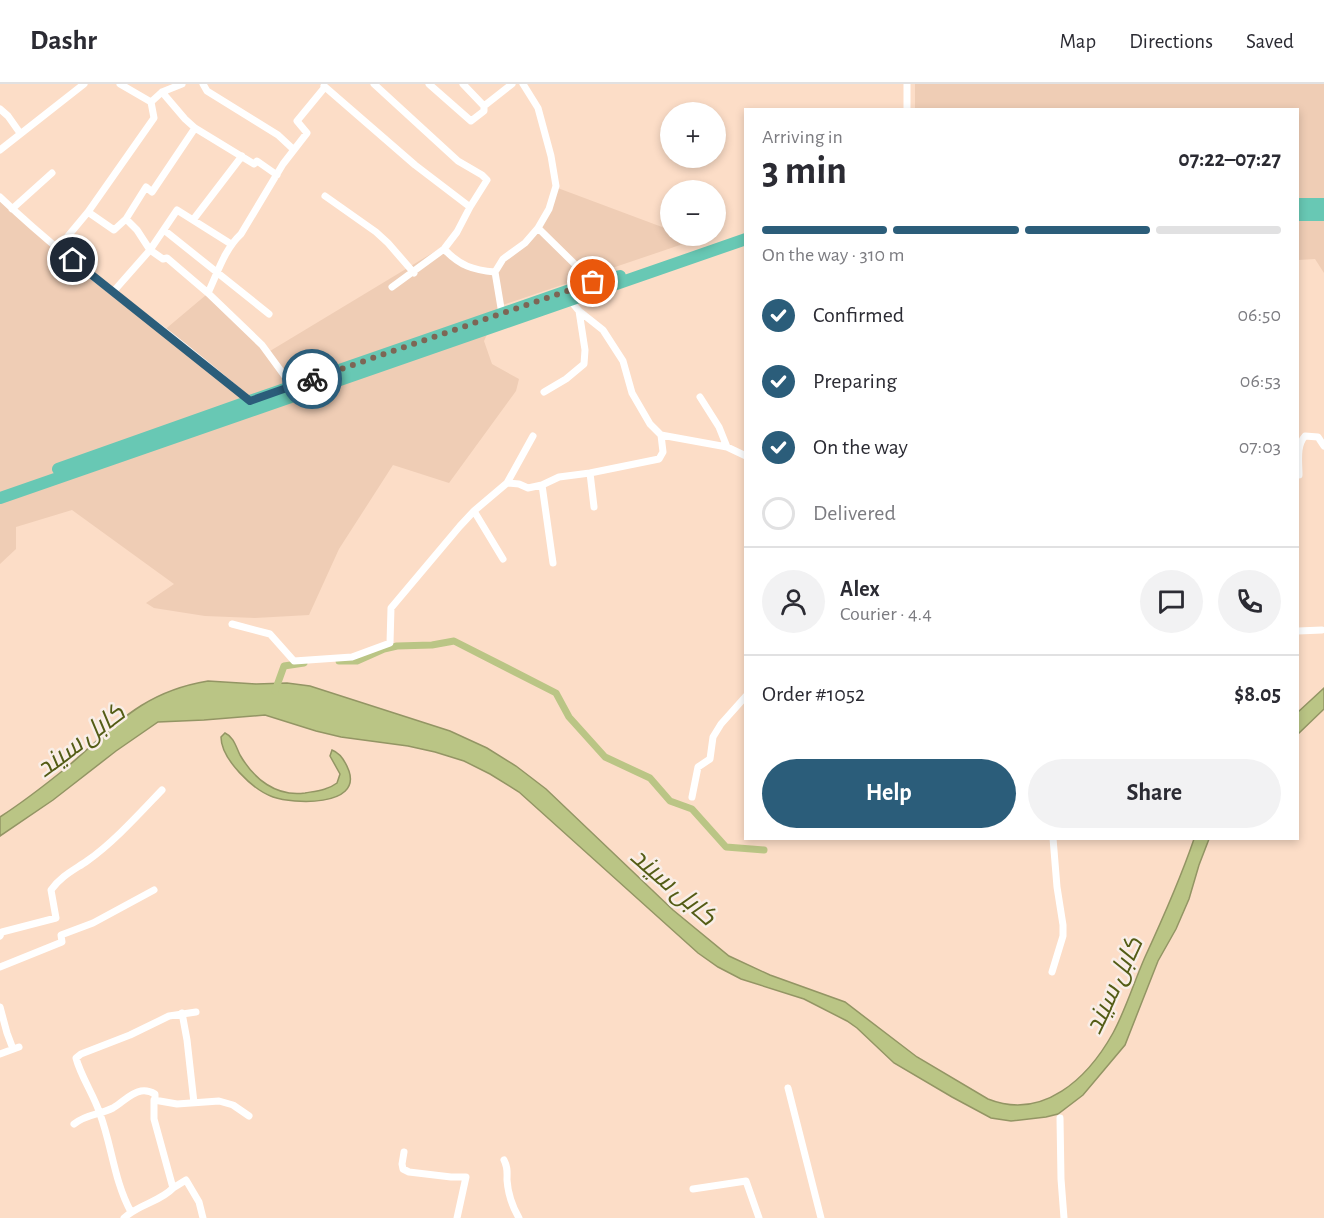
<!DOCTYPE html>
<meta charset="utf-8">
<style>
body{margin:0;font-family:"Alegreya Sans",Cairo,sans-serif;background:#f2f2f3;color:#2b2b33;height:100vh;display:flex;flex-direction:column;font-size:22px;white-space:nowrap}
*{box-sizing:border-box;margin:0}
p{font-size:20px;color:#7c7c81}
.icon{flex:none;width:33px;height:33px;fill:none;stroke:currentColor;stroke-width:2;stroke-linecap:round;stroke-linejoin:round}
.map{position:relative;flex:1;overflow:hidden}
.sheet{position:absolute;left:744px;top:24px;width:555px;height:732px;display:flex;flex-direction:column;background:#fff;border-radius:0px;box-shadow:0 3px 9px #0003}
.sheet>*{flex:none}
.tools{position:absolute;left:660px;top:18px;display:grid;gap:12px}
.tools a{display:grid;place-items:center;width:66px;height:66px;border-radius:50%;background:#fff;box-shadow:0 3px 9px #0003;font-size:30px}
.pin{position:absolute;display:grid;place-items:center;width:51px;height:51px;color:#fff;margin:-26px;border:3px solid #fff;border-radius:50%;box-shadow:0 2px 6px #0007}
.courier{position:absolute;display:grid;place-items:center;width:60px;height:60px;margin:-30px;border:4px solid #2b5d7a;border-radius:50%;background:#fff;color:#222;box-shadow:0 2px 8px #0007}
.overview em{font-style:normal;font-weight:600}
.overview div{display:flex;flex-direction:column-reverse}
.overview{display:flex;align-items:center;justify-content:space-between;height:102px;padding:0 18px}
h1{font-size:39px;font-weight:600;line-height:45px}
.bar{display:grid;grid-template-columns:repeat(4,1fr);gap:9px 6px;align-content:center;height:72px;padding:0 18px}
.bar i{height:8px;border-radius:4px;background:#e1e1e2}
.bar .selected{background:#2b5d7a}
.bar p{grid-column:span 4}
.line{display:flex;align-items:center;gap:15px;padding:0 18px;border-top:2px solid #e1e1e2}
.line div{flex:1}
.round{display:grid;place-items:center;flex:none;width:63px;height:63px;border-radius:32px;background:#f2f2f3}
ol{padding:0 18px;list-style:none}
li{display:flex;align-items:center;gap:18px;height:66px}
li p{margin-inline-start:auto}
li .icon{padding:6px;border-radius:50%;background:#2b5d7a;color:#fff;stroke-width:4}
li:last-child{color:#7c7c81}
li i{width:33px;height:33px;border:3px solid #e1e1e2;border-radius:50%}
.action{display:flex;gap:12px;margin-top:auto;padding:12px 18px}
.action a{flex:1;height:69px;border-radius:36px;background:#2b5d7a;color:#fff;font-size:24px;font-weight:600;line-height:69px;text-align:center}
.action a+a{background:#f2f2f3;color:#2b2b33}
header{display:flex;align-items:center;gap:36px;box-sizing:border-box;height:84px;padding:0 30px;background:#fff;border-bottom:2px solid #e1e1e2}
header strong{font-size:28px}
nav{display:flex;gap:33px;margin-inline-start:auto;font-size:21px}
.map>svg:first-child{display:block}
</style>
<header>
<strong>Dashr</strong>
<nav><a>Map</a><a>Directions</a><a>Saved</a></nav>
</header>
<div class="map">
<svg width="1324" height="1134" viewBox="0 0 1324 1134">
<rect width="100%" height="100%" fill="#fcddc7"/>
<path fill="#efcdb5" d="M915 0H1324V189L1315 175 1298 176V26L915 25Z
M555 103 670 146V152H677L686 159 500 222 484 257 492 280 519 295 516 307 449 399 393 381 339 465 309 531 255 534 205 532 154 524 146 519 174 500 72 426 16 443V465L0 480V110L108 205 162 248 206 211 270 267 439 165 471 187H495L538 143Z"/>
<path fill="#bac585" stroke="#939564" stroke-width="1.5" d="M208 597 256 600 287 599 310 602 450 647 487 664 516 682 546 705 673 826 729 872 770 891 845 918 917 973 988 1015C1043 1037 1088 994 1113 949 1126 925 1134 898 1145 873 1163 834 1180 796 1194 755H1209L1199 781 1189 815 1176 845 1158 877 1125 961 1083 1011 1058 1030 1046 1033 1011 1037 991 1034 952 1013 894 979 857 944 847 937 804 915 741 895 718 883 698 869 519 708 490 690 464 677 435 668 408 662 341 653 316 647 265 631 204 636 158 638 116 667 53 716 0 752V733C23 718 45 701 66 684 114 643 141 608 208 597Z
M1324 604V625L1298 650V628Z
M225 649C234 653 236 663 240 671 254 695 276 713 305 709 316 707 328 706 337 699L340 690 330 672 332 666C340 669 346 679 349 687 361 723 293 720 273 713 253 706 221 675 221 653Z"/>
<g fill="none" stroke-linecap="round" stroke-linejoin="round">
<path stroke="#bac585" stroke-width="7" d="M339 577H357L384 565 397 562 432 561 454 557 556 609 569 633 605 673 650 694 670 717 692 725 726 763 764 766
M275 607 284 582 304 579"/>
<path stroke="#fff" stroke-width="7" d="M203 0 207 7 278 51 293 65
M374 0 458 77 482 91 487 96 470 123 457 148 444 165 392 203
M429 0 471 37 484 27V22L512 0
M463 0 484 22
M523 0 538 24 551 72 556 102 549 125 538 144 593 198
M907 0V26
M324 2 415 81 470 123
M162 8 185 35 195 44 254 80 257 77 277 91
M151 18 162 8 182 0
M0 25 8 32 20 49
M0 66 84 0
M325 112 376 148 388 159 414 189
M0 113C51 162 108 205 164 247 193 269 221 293 250 317
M12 125 52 89
M88 128 114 146 126 135 146 103 152 108 195 44
M126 135 137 146 150 166 163 175 167 174 208 209 262 261 292 302
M193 136 242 72
M164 146 269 230
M58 164 88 128 154 34 151 18 120 0
M444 165C460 182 473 186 495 188
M113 208 150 166 177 126 231 160
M208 209C218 188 224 166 241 150L283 80 307 49 297 37 325 3
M570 216 579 227 603 246 623 277 632 309 650 340 661 351 727 363 746 372
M502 230 495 188 503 175 525 159 538 144
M544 308 566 295 584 280 585 266 579 227
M700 313 719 343 727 363
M590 389 594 423
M1298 391H1299C1299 378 1296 362 1305 352L1318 353 1324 362
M507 399 519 400 528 404 542 401 559 393 590 389 659 375 663 368 661 351
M542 401 553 479
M474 427 503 475
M232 540 270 550 294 577 352 573 390 559 391 524 460 442 474 427 507 399 533 352
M1298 547 1322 546
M692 713 698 683 710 675 713 653 721 640 746 612
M0 852 2 848 56 834 51 806C61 792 74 786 87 777 113 759 140 729 162 706
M0 883 62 858 61 851 93 839 154 806
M1052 888 1063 852V841L1057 803 1053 754
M0 923 7 949 13 965
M182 929 187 956 194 1019
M0 970 19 963
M788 1004 821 1134
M1060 1034 1061 1095 1064 1134
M74 1040C86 1030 99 1031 113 1024 122 1019 130 1009 141 1007 147 1006 150 1007 155 1010V1016
M404 1068 402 1080 403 1085 409 1088 451 1093H466L457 1134
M504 1076C508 1084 507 1088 507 1096 508 1110 512 1122 519 1134
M173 1104 186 1096 199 1118 203 1134
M693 1105 746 1097 759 1134
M131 1128C114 1097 112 1062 100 1030 94 1011 81 993 76 974L81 970 130 951 169 932 196 928
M124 1134C139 1120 160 1118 173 1104L154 1035V1016L177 1020 219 1017 233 1021 249 1032"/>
<path stroke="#68c8b4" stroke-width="12" d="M1298 120H1324
M1298 131H1324
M58 385 250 317 593 198 620 192
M0 414 746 155"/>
</g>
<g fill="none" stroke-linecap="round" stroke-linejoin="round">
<path stroke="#7d6655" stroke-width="6" stroke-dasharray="0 10.8" d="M312 295 593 198"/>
<path stroke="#2b5d7a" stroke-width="8" d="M73 176 250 317 312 295"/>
</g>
<g text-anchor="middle" stroke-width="5" stroke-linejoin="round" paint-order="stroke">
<g font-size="26" font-style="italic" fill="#535c15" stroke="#f9eee7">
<text transform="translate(80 656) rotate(-37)" y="9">کابل سيند</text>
<text transform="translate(674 802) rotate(41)" y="9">کابل سيند</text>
<text transform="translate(1113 901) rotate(-65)" y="9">کابل سيند</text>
</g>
</g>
</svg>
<div class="tools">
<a>+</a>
<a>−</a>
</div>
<div class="pin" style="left:593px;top:198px;background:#ea580c"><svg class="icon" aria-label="bag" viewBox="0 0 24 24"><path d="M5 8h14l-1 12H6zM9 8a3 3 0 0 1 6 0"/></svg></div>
<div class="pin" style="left:73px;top:176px;background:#1f2937"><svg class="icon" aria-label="home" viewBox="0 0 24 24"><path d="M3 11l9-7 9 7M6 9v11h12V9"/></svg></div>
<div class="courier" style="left:312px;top:295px"><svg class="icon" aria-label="bike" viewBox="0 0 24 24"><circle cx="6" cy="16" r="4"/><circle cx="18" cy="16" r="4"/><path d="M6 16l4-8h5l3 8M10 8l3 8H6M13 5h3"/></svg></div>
<section class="sheet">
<div class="overview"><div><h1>3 min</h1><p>Arriving in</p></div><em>07:22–07:27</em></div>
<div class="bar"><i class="selected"></i><i class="selected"></i><i class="selected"></i><i></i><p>On the way · 310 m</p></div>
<ol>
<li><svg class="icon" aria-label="check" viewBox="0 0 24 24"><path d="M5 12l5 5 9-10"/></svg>Confirmed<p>06:50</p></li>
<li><svg class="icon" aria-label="check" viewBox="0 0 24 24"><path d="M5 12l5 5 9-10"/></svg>Preparing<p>06:53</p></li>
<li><svg class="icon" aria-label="check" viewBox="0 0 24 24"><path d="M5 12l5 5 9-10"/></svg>On the way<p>07:03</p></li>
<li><i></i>Delivered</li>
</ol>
<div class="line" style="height:108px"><a class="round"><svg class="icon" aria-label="person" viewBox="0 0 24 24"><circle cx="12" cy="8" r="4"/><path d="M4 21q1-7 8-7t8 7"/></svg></a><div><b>Alex</b><p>Courier · 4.4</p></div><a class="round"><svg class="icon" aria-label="chat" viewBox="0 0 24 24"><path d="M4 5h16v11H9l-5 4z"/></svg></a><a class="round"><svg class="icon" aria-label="phone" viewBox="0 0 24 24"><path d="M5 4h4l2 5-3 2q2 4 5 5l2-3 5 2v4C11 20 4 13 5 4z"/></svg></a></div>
<div class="line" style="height:78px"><div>Order #1052</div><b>$8.05</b></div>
<div class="action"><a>Help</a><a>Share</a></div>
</section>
</div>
